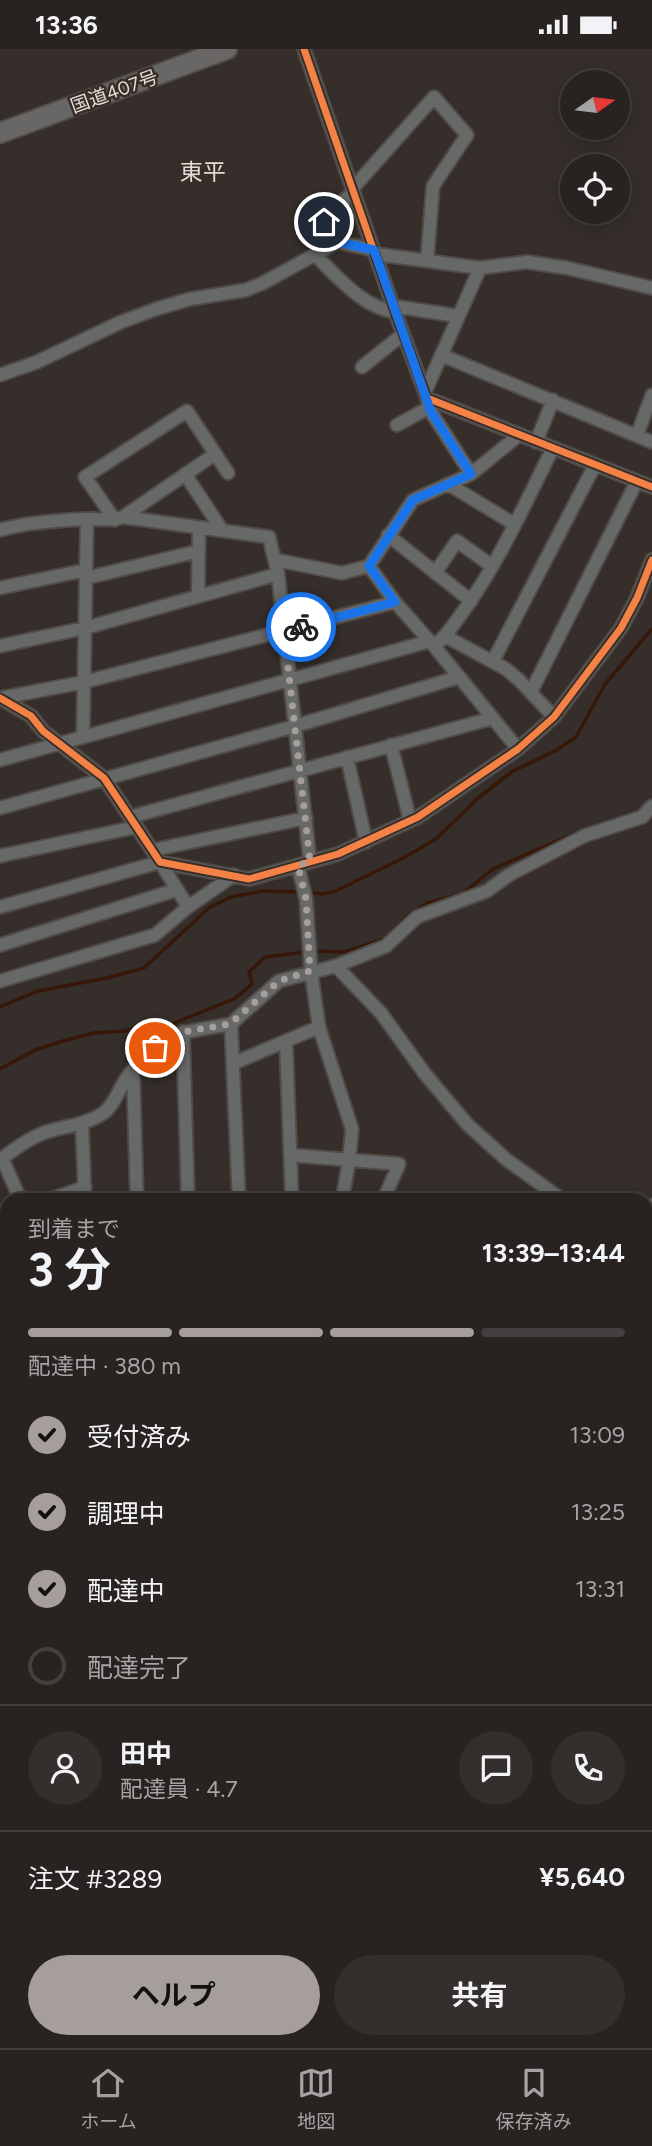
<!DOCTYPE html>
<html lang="ja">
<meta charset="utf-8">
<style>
body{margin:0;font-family:Figtree,"Noto Sans JP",sans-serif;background:#342f2d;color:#f1f3f6;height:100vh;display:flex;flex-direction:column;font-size:26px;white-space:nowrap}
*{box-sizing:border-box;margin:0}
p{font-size:23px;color:#a5a4a5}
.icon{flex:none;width:38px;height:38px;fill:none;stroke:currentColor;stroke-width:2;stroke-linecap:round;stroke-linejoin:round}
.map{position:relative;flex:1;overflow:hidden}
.details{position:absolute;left:0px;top:1144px;width:653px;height:856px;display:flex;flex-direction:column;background:#282220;border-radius:21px 21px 0 0;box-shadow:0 4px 18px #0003,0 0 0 2px #443f3e}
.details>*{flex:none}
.needle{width:46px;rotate:76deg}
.controls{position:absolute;left:560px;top:21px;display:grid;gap:14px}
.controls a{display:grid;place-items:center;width:70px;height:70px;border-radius:50%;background:#282220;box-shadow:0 4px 18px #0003,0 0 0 2px #443f3e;font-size:35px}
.pin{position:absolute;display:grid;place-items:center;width:60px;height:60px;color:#fff;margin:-30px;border:4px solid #fff;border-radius:50%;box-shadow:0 2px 7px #0007}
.courier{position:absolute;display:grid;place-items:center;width:70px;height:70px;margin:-35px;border:5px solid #1a73e8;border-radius:50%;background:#fff;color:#222;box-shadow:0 2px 9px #0007}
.overview em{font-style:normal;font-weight:700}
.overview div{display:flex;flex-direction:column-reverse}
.overview{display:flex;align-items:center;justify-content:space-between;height:119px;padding:0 28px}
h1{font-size:46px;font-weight:700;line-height:52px}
.bar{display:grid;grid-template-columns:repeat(4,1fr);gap:10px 7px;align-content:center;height:84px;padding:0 28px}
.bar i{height:9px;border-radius:5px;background:#443f3e}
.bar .active{background:#a69e9b}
.bar p{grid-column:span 4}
.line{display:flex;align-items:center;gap:18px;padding:0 28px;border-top:2px solid #443f3e}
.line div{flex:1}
.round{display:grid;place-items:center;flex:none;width:74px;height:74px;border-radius:37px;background:#342f2d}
ol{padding:0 28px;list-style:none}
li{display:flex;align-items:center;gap:21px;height:77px}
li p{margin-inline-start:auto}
li .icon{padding:7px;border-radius:50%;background:#a69e9b;color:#111;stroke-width:4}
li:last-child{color:#a5a4a5}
li i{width:38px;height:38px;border:4px solid #443f3e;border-radius:50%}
.button{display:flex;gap:14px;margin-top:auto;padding:14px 28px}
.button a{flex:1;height:80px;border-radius:42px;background:#a69e9b;color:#111;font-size:28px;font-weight:700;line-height:80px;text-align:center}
.button a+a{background:#342f2d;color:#f1f3f6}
.status{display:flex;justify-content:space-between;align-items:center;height:49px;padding:0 35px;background:#282220;direction:ltr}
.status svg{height:19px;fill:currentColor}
.tabs{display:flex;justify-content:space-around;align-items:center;height:98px;border-top:2px solid #443f3e;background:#282220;font-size:19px;color:#a5a4a5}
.tabs a{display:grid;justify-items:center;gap:4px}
.tabs .active{color:#a69e9b}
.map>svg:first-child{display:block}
</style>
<div class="status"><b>13:36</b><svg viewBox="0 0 49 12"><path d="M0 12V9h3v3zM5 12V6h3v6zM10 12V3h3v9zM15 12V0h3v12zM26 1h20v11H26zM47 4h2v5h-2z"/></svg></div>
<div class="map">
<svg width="652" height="1999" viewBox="0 0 652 1999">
<rect width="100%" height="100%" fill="#352e2b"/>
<path fill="#593524" d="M0 1169 7 1181V1220L0 1223Z"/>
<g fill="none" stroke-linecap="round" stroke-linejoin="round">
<path stroke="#361708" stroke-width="3.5" d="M307 843 323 845 336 842 405 808 436 790 477 750 513 722 555 702 576 688 605 635 652 580
M314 902 345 903 385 890 410 865 428 854 462 845 493 820 580 782
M0 958 38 942 107 929 144 919 210 858 231 848 263 842 300 843
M0 1020 35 1001 63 992 94 984 125 982 149 975 164 978 234 950 252 935 249 923 265 908 306 903
M0 1877 7 1883
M21 1993 22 1999"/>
<g stroke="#504b47" stroke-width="16">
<path id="minor" d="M304 0 395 263 427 349 652 438
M353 139 434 48 467 86 433 137 427 212
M338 193 324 173 330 163 354 143
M376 205 480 219 527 213 567 219 652 239
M315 206C338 228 362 258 395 263
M393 257 458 267
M441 306 652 393
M362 318 403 285
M0 326 37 313 121 273 156 260 190 250 246 241 263 234 338 193 374 201
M425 343 480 219
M427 349 431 363 471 425
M397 376 430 358
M637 386 652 346
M536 393 553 351
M185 425 222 481
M448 435 514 475
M123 468 215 405
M115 471 85 428 187 362 228 424
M0 481C28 473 60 471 89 470 101 470 112 472 123 468L269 488 278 525 310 812
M388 486 471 552
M276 511 342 524 369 517 413 451 471 425 519 386
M369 517 395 553 434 597 518 700
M435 524 457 492 492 517
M86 529 199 502
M0 539 86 521
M198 547 199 479
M445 587 506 620 519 631 554 668
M0 597 85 579 278 525
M434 597C446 588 454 575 462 564 499 514 525 454 553 399
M493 612 595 416
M531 643 637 432
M0 649 31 667 43 682 104 729 160 813 249 830 338 805 418 768 518 700 554 668 621 579 637 549 652 511
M1 649 84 633 395 553
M83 687 87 470
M391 696 410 771
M347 708 366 793
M0 711 430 592
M0 759 295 677 459 628
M130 768 493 669
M153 801 306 769
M0 807 136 778
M0 858 160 813 188 858
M0 896 176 841
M336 917 381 964 425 1025 468 1076 507 1111 564 1152
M0 932 155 886 188 858 234 826
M231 975 279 932 336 917 386 897 417 868 487 842 509 826 584 787 642 768 652 757
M319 978 352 1080 349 1112 342 1152
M183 983 188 1152
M286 992 292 1152
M234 1014 319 978 311 922 306 850 298 817
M133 1021 137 1152
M82 1075 85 1152
M290 1106 399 1115 383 1152
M2 1109 21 1152
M0 1111C14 1100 29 1089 46 1083 65 1077 85 1076 102 1065 114 1057 118 1042 126 1030 159 984 178 984 231 975L239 1152
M46 1152 85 1138
M646 1221 652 1226
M0 1229 7 1225
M0 1294 7 1293
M646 1533H652
M0 1552 7 1558
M552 1993 560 1999"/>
</g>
<g stroke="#504b47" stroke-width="18">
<path id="tertiary" d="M646 1160 652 1157
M0 1570 7 1577
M220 1993V1999"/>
</g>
<g stroke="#504b47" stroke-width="21">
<path id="primary" d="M0 1517 7 1521
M646 1729 652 1731"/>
</g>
<g stroke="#504b47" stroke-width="23">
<path id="trunk" d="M0 84 227 0"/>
</g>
<use href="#minor" stroke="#676968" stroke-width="12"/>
<use href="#tertiary" stroke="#676968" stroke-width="14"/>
<use href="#primary" stroke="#696967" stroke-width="18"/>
<use href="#trunk" stroke="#686766" stroke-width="19"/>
<g stroke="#392d27" stroke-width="11">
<path id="cycleway" d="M304 0 395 263 427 349 652 438
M0 649 31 667 43 682 104 729 160 813 249 830 338 805 418 768 518 700 554 668 621 579 637 549 652 511"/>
</g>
<use href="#cycleway" stroke="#f48246" stroke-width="7"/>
</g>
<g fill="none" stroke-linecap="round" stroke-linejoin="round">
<path stroke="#a69e9b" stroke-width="7" stroke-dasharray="0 12.6" d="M155 999 162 992 183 983 230 975 279 932 310 922 306 850 298 817 310 812 284 582 301 578"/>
<path stroke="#1a73e8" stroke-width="9" d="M301 578 395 553 369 517 413 451 471 425 431 363 374 201 338 193 324 173"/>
</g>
<g text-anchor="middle" stroke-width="5" stroke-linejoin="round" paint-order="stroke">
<g font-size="19" fill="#e3dbd7" stroke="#392d27">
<text transform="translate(114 42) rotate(-20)" y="7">国道407号</text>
</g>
<g font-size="23" fill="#e3dbd7" stroke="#392d27">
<text x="203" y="131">東平</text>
</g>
</g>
</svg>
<div class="controls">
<a><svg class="needle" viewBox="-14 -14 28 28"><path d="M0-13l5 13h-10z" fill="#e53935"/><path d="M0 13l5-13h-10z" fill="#a5a4a5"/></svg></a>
<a><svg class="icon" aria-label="locate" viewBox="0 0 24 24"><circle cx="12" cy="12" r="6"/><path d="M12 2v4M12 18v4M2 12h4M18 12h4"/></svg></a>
</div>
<div class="pin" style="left:155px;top:999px;background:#ea580c"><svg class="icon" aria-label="bag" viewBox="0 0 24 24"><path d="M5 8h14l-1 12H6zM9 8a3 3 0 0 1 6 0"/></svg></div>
<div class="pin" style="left:324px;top:173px;background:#1f2937"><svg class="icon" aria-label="home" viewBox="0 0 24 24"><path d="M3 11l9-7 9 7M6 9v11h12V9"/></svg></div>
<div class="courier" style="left:301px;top:578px"><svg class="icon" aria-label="bike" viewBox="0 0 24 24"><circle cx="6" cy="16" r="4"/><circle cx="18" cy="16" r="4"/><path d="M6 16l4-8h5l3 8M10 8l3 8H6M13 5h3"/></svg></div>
<section class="details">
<div class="overview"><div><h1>3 分</h1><p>到着まで</p></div><em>13:39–13:44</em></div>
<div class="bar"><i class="active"></i><i class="active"></i><i class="active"></i><i></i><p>配達中 · 380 m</p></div>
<ol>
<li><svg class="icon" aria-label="check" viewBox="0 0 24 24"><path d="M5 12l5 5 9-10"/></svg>受付済み<p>13:09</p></li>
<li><svg class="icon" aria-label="check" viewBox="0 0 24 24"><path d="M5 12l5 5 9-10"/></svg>調理中<p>13:25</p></li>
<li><svg class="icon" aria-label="check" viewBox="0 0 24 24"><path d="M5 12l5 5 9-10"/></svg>配達中<p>13:31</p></li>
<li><i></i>配達完了</li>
</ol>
<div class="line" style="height:126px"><a class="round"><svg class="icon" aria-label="person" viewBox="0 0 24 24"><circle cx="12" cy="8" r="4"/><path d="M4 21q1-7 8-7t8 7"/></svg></a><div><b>田中</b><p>配達員 · 4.7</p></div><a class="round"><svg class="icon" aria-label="chat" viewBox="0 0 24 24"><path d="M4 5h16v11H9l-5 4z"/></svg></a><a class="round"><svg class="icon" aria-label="phone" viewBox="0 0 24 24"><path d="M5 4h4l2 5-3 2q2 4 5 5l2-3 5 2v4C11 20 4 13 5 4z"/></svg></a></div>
<div class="line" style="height:91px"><div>注文 #3289</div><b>¥5,640</b></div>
<div class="button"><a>ヘルプ</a><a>共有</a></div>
</section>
</div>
<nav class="tabs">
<a class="active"><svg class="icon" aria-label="home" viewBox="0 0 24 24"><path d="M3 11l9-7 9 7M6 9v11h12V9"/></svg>ホーム</a>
<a><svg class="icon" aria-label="map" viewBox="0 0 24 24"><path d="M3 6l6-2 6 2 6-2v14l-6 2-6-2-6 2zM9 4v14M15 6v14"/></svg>地図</a>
<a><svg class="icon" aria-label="saved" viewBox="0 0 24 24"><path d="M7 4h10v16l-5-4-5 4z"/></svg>保存済み</a>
</nav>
